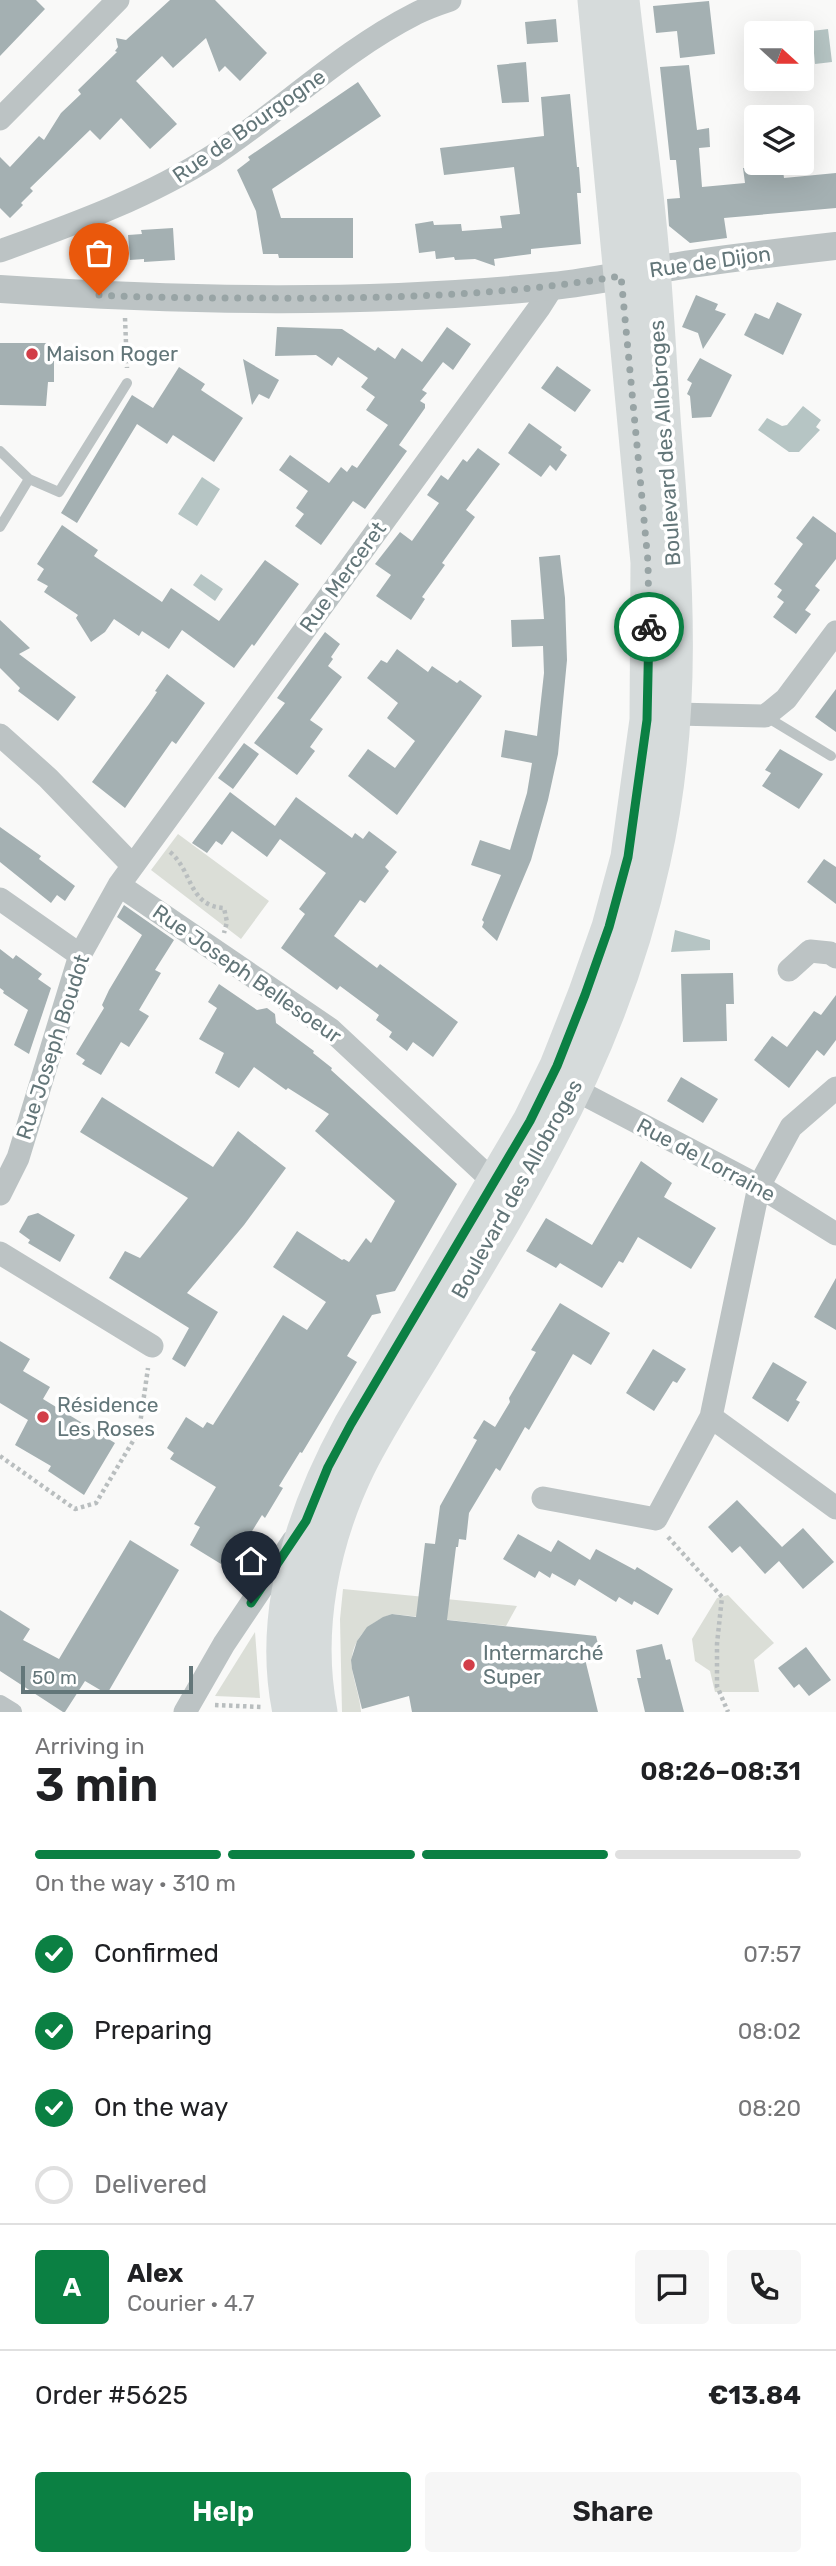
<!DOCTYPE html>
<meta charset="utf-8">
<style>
body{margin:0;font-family:Rubik,sans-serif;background:#f6f6f6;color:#202124;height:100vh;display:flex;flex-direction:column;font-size:26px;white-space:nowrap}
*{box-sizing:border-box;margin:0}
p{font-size:23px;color:#757577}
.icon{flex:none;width:38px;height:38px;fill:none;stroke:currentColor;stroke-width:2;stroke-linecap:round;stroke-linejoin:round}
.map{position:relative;height:1712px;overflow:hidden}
.side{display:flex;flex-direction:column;background:#fff;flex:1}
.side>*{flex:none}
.needle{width:46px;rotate:111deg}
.buttons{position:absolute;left:744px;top:21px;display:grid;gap:14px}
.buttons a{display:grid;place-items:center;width:70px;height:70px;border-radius:7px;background:#fff;box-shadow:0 7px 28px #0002;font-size:35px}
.scale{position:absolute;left:21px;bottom:18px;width:172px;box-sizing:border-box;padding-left:7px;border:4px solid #637679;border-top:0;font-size:19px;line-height:24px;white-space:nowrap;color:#637679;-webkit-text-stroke:5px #fff;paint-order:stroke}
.pin{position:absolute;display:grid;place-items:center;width:60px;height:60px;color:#fff;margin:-72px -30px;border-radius:50% 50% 50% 0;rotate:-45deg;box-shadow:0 0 7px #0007}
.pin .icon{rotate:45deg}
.courier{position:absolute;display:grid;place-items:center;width:70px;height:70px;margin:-35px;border:5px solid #0b8043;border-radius:50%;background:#fff;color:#222;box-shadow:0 2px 9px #0007}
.headline em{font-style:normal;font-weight:600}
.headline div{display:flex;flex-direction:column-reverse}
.headline{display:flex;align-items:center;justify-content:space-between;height:119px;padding:0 35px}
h1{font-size:46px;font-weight:600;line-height:52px}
.bar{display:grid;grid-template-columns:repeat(4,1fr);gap:10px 7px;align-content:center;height:84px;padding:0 35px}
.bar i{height:9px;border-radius:5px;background:#e0e0e0}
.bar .active{background:#0b8043}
.bar p{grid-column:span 4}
.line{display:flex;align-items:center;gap:18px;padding:0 35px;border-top:2px solid #e0e0e0}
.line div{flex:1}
.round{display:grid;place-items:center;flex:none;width:74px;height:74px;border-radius:7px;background:#f6f6f6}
ol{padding:0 35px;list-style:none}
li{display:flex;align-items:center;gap:21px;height:77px}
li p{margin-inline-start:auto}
li .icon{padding:7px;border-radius:50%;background:#0b8043;color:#fff;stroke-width:4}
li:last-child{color:#757577}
li i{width:38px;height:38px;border:4px solid #e0e0e0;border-radius:50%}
.primary-button{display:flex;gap:14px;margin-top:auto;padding:14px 35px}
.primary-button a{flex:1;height:80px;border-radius:7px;background:#0b8043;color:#fff;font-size:28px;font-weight:600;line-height:80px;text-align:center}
.primary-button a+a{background:#f6f6f6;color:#202124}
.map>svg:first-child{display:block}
</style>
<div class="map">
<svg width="836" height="1712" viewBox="0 0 836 1712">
<rect width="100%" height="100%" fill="#f9f9f8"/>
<path fill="#dbded7" d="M178 834 269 901 241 939 151 870Z
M343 1589 517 1606 506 1626 392 1614C368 1622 349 1642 352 1668 354 1683 360 1697 361 1712H342L340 1619Z
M728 1595 774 1643 754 1660 759 1692H715L710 1671 695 1661 692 1639 717 1598Z
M255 1632 260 1698 215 1696Z"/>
<path fill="#b6c5c4" d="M828 29 832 62 815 64 812 31Z
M803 406 821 420 816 427 820 430 799 452H789L758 430 767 418 782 426 787 425Z
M202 477 220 489 197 526 178 514Z
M201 574 223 589 215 601 193 585Z
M675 930 710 940V950L671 952Z"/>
<path fill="#a4b0b2" d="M0 0H36L45 9 0 56Z
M170 0H215L267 53 240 81 225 66 219 72 206 38 173 68 162 56 136 81 177 124 150 149 121 118 100 140 90 130 30 188 33 191 21 203 23 205 10 218 0 208V157L10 167 39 136 44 140 61 113 81 94 78 90 117 52 115 51 118 47 116 38 126 40Z
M709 1 715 54 680 58 677 31 656 33 653 6Z
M556 19 558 42 527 44 525 22Z
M526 62 529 102 502 103 497 65Z
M689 65 697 130 709 128 710 147 699 148 702 187 745 183 743 168 762 167 761 163H782L784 178 836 173V208L724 218 727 238 690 243 669 226 667 199 680 198 676 160H670L660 67Z
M358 82 381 116 272 189 281 218H353V258H279L278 254H263L256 211 237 170 250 160 248 157Z
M570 94 577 167H579L581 193H577L581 244 531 249V254L494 259 495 266 475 259 455 260 454 257 436 259 435 251 419 253 415 224 433 221 434 225 461 224 462 231 502 228 500 216 520 214 514 167 444 175 440 148 544 136 541 97Z
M173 228 175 260 144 262V259L130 260 128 235 142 234 141 230Z
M696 295 718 304 715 310 726 314 703 349 698 333 682 327Z
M777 302 802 314 783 355 744 335 755 313 769 319Z
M277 327 342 329 375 351 378 347 395 359 402 348 422 362 447 327 471 344 453 370 443 362 422 390 427 393 420 401 425 404V408L399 445 407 451 365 509 353 501 321 545 295 526 304 514 296 508 308 491 279 470 290 455 329 483 341 467 347 472 352 465 357 468 388 425 366 410 375 397 361 387 368 378 338 357 332 366 316 355 275 356Z
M0 343H48V358H54V382H48L46 406 0 405Z
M700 358 732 375 711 417 692 418 690 396 687 394 692 383 687 380Z
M243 359 279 380 269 399 259 394 252 405Z
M557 366 591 390 575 412 541 388Z
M179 367 205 384 201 390 243 418 214 462 173 435 167 444 137 424 77 523 61 513 132 395 153 408Z
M529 423 562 447 560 450 567 455 556 471 550 465 541 477 508 453Z
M478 448 500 464 466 510 475 517 442 563 445 565 422 597 425 599 411 620 376 596 391 575 375 564 400 532 412 541 439 503 427 495 441 475 448 480 463 459 467 462Z
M813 516 836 533V559L815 586 820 590 805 610 811 614 796 634 773 617 784 602 777 597 782 590 774 584 803 544 796 538Z
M62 525 98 550 94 556 162 602 171 588 219 621 265 560 299 584 254 646 252 644 234 668 182 630 169 649 142 631 139 636 114 619 105 632 91 642 76 618 78 615 44 592 48 586 37 580 44 569 37 564Z
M560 555 565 598 567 660 558 754 548 800 531 860 497 941 482 927 484 922 482 920 501 875 471 865 480 840 510 850 527 793 532 763 501 757 505 730 537 736 544 673 543 646 512 647 511 620 544 619 539 557Z
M0 620 30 648 19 654 76 697 58 721 18 691 20 688 0 668Z
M325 632 340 644 331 657 333 659 328 666 342 677 310 720 323 729 310 747 315 751 297 775 254 743 285 703 277 698Z
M397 649 428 672 432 666 457 683 460 680 482 696 397 815 348 776 368 749 395 768 415 741 387 718 398 703 367 678 381 660 387 663Z
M167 674 205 703 176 744 172 741 125 808 92 782 149 704 157 692 155 691Z
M836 689V732L815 717Z
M244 743 259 754 233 789 218 778Z
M780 749 823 774 799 809 762 786 771 773 765 770Z
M230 792 275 826 296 797 352 838 355 833 363 839 369 831 397 852 385 867 389 871 365 903 360 900 334 936 377 968 380 964 458 1022 433 1057 413 1042 407 1051 389 1037 392 1032 376 1020 379 1015 340 986 337 990 281 948 305 914 299 909 326 873 280 839 267 857 232 831 222 845 216 841 207 853 192 843Z
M0 827 41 856 39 859 75 886 65 901 57 895 51 903 0 862Z
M824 859 836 867V904L807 882Z
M124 905 174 940 155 970 161 973 139 1010 149 1016 129 1047 121 1042 101 1075 82 1064 85 1060 76 1054 104 1008 102 1005 109 990 142 935 117 917Z
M0 949 13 959 16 955 42 974 38 979 51 988 29 1054 14 1045 28 1010 3 993 4 991 0 988Z
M733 973 734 1004H726L727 1041 683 1042 681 974Z
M219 984 257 1010 267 1008 275 1014 276 1023 314 1051 313 1053 332 1068 331 1070 457 1184 395 1291 376 1295 381 1313 372 1315 347 1356 357 1362 302 1453 300 1452 279 1486 283 1488 265 1518 262 1515 249 1536 246 1533 230 1560 225 1557 221 1564 190 1545 200 1527 194 1524 216 1487 170 1459 174 1453 167 1448 186 1417 203 1428 207 1422 213 1425 283 1315 307 1330 326 1302 273 1267 297 1231 342 1260 344 1259 349 1262 366 1238 371 1243 395 1201 315 1131 329 1114 288 1088 286 1090 254 1067 239 1088 215 1073 224 1053 199 1039 217 1008 208 1002Z
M836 995V1040L824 1056 817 1050 789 1088 754 1060 772 1036 787 1047 814 1011 821 1015Z
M681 1077 718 1099 703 1123 667 1101Z
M102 1097 213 1167 238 1131 286 1168 244 1225 187 1293 218 1312 185 1367 172 1359 189 1328 109 1278 125 1251 140 1258 188 1198 80 1132Z
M641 1161 672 1183 664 1197 716 1228 691 1269 638 1237 623 1263 619 1261 602 1288 560 1263 556 1268 526 1251 546 1218 592 1245Z
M38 1213 75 1235 60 1262 28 1243 30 1240 19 1232 28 1216Z
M836 1278V1330L814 1317Z
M560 1303 610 1333 591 1365 573 1354 529 1430 525 1427 500 1471 496 1468 469 1513 466 1540 459 1539 458 1547H456L447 1620 596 1636 601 1656 585 1659 598 1712H412L409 1696 362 1709 352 1669 351 1660 357 1641 367 1627 383 1617 392 1614 416 1617 425 1543 435 1544 440 1506 477 1440 473 1438 484 1420 495 1427 510 1402 509 1398 536 1352 531 1350Z
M0 1341 30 1359 23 1371 50 1387 43 1399 115 1443 84 1495 48 1471 51 1466 15 1445 28 1420 0 1403Z
M653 1349 686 1369 677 1383 673 1381 654 1411 626 1393Z
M773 1362 807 1382 796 1400 800 1402 788 1422 752 1398Z
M737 1500 782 1547 803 1528 834 1562 803 1589 779 1561 765 1574 740 1546 732 1553 708 1527Z
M518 1534 551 1552 558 1540 590 1560 596 1549 635 1570 637 1567 673 1589 658 1615 634 1601 632 1605 619 1597 616 1602 579 1579 575 1586 552 1573 550 1578 539 1571 535 1578 503 1559Z
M130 1540 179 1570 107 1694 85 1681 65 1712H63L0 1671V1610L30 1629 23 1640 59 1659Z
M662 1644 666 1660 670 1659 684 1712H645L637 1678H641L636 1650Z
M806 1647 831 1680 809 1696 799 1684 794 1688 778 1668Z"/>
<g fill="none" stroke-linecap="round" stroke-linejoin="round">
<path stroke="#b9bebf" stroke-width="4.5" stroke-dasharray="3.5 3.5" stroke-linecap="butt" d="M125 318 127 368
M170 852C193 871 188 906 224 908L227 922 224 933
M0 1456 75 1509 96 1503 139 1431 148 1368
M668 1537 722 1597 717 1644V1686L728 1712
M215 1705 262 1707"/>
<path stroke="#bcc3c4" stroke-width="10" d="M0 451 29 479 59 492 127 383
M0 527 29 479
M765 716 831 756"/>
<path stroke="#bcc3c4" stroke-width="18" d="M0 1704 13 1712"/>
<path stroke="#bcc3c4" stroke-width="23" d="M0 119 118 0
M0 251C74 224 147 198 214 155 282 110 342 51 415 14 426 8 438 4 450 0
M675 714 765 716 786 699 836 632
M0 735 48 778 132 865
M119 885 330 1029 495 1183
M0 899 80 955
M789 970 810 951 830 953 836 957
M836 1088 791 1127 759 1186 711 1417 836 1508
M574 1089 759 1186 836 1234
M0 1194 18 1158 80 955 119 885 539 308 553 286
M0 1253 152 1346
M543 1498 656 1519 711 1417
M185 1712 224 1644 293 1541"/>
<path stroke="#bcc3c4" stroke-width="28" d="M0 289C183 301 369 305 552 286 594 282 636 272 678 266 730 258 783 252 836 246"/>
<path stroke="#d6dbdb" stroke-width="35" d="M290 1712C269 1612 304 1511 351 1425L530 1121 557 1066 585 995 609 927 628 857 647 720 648 562 595 0
M320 1712C304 1630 322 1541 358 1467 377 1429 400 1393 422 1357 465 1285 510 1214 549 1139 595 1053 632 957 653 861 686 713 676 580 664 431 659 362 656 292 649 224 642 149 630 75 622 0"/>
</g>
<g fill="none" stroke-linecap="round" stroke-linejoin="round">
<path stroke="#98a4a5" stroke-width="7" stroke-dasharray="0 12.6" d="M99 295C152 298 206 298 259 298 380 299 502 296 621 276L648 562 649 627"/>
<path stroke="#0b8043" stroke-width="9" d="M251 1603 306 1521 328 1467 351 1424 530 1121 557 1066 585 995 609 927 628 857 647 720 649 627"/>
</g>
<g fill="#d23e48" stroke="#fff" stroke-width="2.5">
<circle cx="32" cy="354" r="7"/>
<circle cx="43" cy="1417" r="7"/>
<circle cx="469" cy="1665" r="7"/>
</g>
<g text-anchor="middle" stroke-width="7" stroke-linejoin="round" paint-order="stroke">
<g font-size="21" fill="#637679" stroke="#fff">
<text transform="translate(249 126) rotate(-35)" y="7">Rue de Bourgogne</text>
<text transform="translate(710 262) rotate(-8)" y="7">Rue de Dijon</text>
<text transform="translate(665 443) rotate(-94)" y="7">Boulevard des Allobroges</text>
<text transform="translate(343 577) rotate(-54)" y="7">Rue Merceret</text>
<text transform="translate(247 974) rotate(35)" y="7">Rue Joseph Bellesoeur</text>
<text transform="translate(53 1047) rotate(-72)" y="7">Rue Joseph Boudot</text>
<text transform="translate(706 1160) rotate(28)" y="7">Rue de Lorraine</text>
<text transform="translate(517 1189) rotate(-61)" y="7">Boulevard des Allobroges</text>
</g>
<g font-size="21" fill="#637679" stroke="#fff" text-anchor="start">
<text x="46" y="361">Maison Roger</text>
<text x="57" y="1412">Résidence<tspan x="57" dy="24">Les Roses</tspan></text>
<text x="483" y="1660">Intermarché<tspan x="483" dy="24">Super</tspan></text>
</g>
</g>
</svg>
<div class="buttons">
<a><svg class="needle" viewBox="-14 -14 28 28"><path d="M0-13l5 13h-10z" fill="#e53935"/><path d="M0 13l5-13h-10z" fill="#757577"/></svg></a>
<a><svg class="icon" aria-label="layers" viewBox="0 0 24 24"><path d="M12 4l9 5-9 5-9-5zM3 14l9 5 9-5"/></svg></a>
</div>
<div class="scale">50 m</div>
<div class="pin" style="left:99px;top:295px;background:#ea580c"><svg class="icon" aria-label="bag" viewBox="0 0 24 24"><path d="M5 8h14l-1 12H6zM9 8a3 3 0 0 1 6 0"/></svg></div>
<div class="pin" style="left:251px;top:1603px;background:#1f2937"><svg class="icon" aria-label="home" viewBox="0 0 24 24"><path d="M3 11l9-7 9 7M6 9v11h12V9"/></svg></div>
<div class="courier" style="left:649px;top:627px"><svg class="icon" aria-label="bike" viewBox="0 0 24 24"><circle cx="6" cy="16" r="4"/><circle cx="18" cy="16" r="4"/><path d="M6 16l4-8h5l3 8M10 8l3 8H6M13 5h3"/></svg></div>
</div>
<section class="side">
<div class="headline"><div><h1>3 min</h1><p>Arriving in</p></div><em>08:26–08:31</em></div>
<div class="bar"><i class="active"></i><i class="active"></i><i class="active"></i><i></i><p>On the way · 310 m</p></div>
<ol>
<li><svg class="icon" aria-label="check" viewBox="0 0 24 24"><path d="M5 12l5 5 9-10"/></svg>Confirmed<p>07:57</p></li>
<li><svg class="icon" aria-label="check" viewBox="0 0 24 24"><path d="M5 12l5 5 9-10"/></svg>Preparing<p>08:02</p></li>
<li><svg class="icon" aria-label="check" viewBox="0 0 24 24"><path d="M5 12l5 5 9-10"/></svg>On the way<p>08:20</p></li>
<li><i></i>Delivered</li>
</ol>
<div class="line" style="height:126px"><b class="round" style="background:#0b8043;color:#fff">A</b><div><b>Alex</b><p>Courier · 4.7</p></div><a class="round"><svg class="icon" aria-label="chat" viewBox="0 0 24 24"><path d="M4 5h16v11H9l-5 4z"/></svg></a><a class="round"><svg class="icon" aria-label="phone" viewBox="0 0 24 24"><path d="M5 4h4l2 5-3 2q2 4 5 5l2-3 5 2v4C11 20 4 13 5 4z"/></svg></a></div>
<div class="line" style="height:91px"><div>Order #5625</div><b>€13.84</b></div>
<div class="primary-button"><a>Help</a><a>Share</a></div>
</section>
